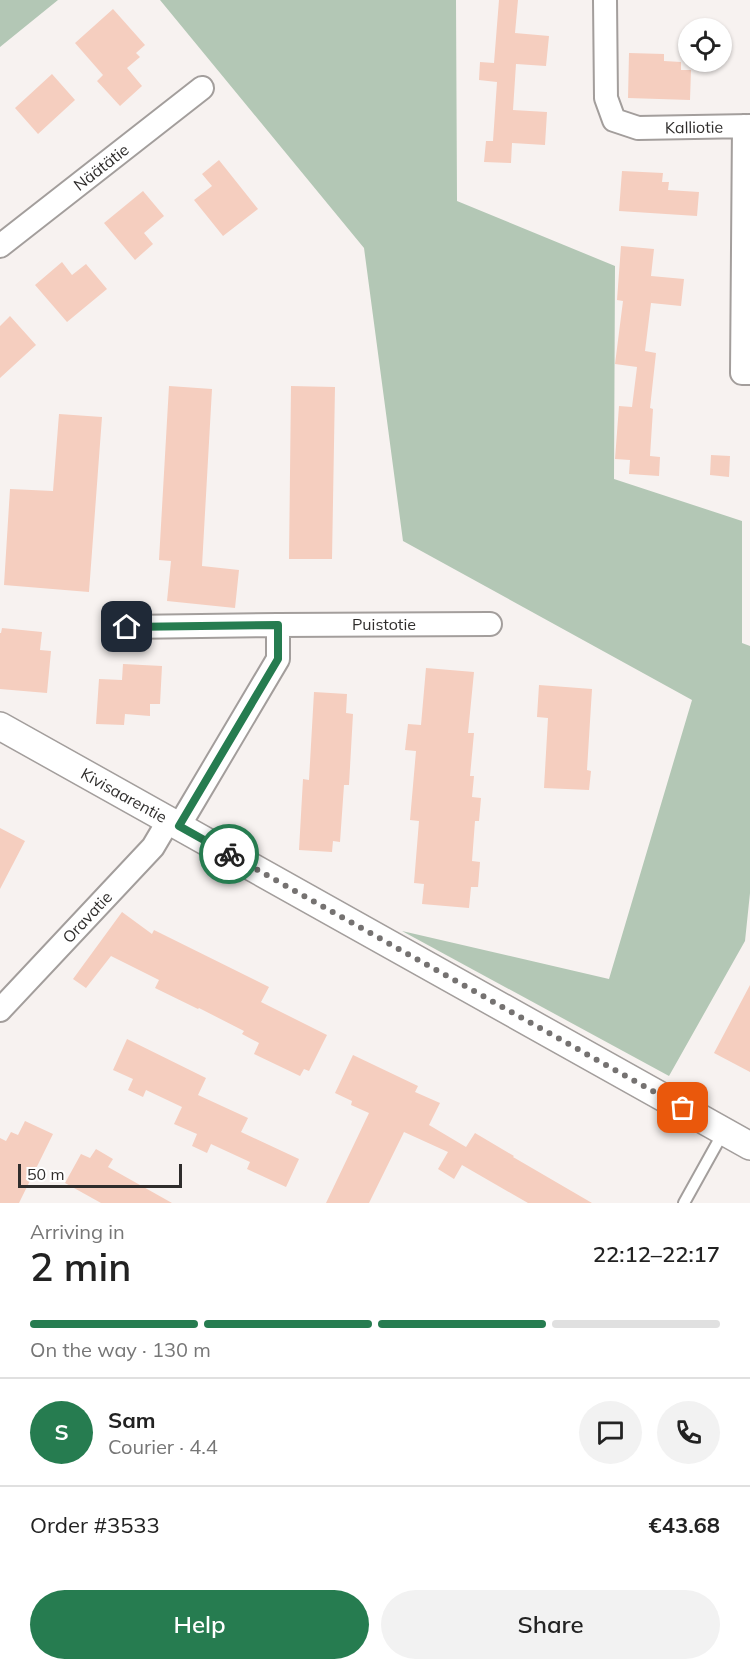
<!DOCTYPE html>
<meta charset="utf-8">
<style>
body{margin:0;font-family:Mulish,sans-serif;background:#f2f2f2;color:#222;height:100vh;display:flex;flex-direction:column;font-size:22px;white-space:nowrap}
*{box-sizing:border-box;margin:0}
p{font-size:20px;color:#767676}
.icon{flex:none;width:33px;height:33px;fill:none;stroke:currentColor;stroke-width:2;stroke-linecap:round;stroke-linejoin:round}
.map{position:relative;height:1203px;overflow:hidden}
.panel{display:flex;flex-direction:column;background:#fff;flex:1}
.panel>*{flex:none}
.buttons{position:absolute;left:678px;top:18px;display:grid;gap:12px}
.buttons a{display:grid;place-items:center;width:54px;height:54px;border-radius:50%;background:#fff;box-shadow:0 2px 4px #0004;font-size:30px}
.scale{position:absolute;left:18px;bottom:15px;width:164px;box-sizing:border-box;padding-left:6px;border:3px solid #2f2d2c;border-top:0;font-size:16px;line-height:21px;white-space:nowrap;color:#2f2d2c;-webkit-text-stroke:4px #fff;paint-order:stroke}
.pin{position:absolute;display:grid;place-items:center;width:51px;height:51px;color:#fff;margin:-26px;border-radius:12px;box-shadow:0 3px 9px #0006}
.courier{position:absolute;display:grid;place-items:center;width:60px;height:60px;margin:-30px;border:4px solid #267c50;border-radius:50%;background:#fff;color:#222;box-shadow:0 2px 8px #0007}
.headline em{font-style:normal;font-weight:600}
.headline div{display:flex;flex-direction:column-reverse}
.headline{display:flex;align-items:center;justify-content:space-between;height:102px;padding:0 30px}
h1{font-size:39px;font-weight:600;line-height:45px}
.bar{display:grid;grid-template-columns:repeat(4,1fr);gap:9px 6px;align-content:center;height:72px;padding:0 30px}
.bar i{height:8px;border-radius:4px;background:#e0e0e0}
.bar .active{background:#267c50}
.bar p{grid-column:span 4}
.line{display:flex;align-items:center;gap:15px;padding:0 30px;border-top:2px solid #e0e0e0}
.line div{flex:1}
.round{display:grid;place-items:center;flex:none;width:63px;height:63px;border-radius:32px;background:#f2f2f2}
.cta{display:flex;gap:12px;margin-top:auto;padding:12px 30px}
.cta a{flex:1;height:69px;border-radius:36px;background:#267c50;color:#fff;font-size:24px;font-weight:600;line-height:69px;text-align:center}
.cta a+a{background:#f2f2f2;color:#222}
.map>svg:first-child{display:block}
</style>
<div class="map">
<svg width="750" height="1203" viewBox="0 0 750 1203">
<rect width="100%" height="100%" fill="#f7f2f0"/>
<path fill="#b3c7b5" d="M0 0H58L0 47Z
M160 0H456L457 201 615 266 614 479 742 521V643L750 646V893L745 941 669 1076 402 931 609 979 692 700 403 541 364 248Z"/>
<path fill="#f5cebf" d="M499 0H518L515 33 549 36 546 66 516 64 513 110 547 112 545 145 512 143 511 163 484 162 486 141H493L497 82 479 80 480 62 494 63Z
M113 9 145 45 136 53 140 57 127 68 142 86 120 106 97 81 103 75 75 43Z
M629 53 664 54V61L681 62V70H691L690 100 628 98Z
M52 74 75 100 38 134 15 108Z
M219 160 258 209 223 236 194 200 212 186 202 174Z
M622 171 663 173 662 182H669L668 190 699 192 697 216 619 211Z
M143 191 164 216 144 233 153 244 135 260 104 223Z
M621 246 654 249 651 276 684 279 681 306 651 303 645 351 656 353 650 408 653 409 650 456 660 457 659 476 629 474 630 460 615 459 619 406 632 407 637 367 615 364 623 301 617 300Z
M62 262 72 275 86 264 107 289 67 322 35 285Z
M10 316 36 345 0 378V326Z
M169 386 212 389 202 566 239 570 235 608 167 601 171 561 159 560Z
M291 386 335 387 332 559H289Z
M59 414 102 417 89 592 4 585 10 489 53 491Z
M711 455 730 456 729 477 710 475Z
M2 628 42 632 40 650 51 651 47 693 0 689V633H1Z
M123 664 162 666 160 704H150V716L125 714 124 725 96 724 99 679 122 680Z
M426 668 474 672 468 733H474L470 776H474L472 797 481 798 479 821H475L472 861 480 862 478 887H471L469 908 422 904 424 884 414 883 419 821 410 820 416 751 405 750 408 724 421 725Z
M539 685 592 689 587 770 591 771 589 790 544 788 548 718 537 717Z
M314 692 347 694 346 713 353 714 349 785H344L340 842 333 841 332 852 299 850 303 779 309 780Z
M0 828 25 841 0 889Z
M122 912 152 934 154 930 269 987 261 1002 327 1035 309 1071 304 1069 300 1076 254 1054 259 1043 242 1034 244 1031 199 1008 198 1009 155 988 159 980 111 956 86 988 73 979Z
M750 985V1072L714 1053Z
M127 1039 206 1078 198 1095 248 1118 241 1132 299 1159 286 1187 247 1169 250 1162 211 1144 207 1153 192 1146 197 1134 174 1124 182 1107 146 1090 143 1097 128 1090 133 1079 113 1070Z
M353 1055 418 1086 415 1092 440 1103 429 1125 466 1147 475 1133 514 1156 513 1157 592 1203H528L462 1165 454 1179 438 1169 448 1152 404 1132 369 1203H326L369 1113 351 1105 352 1101 335 1093Z
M25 1121 53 1134 19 1203H0V1138L6 1141 11 1132 18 1135Z
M96 1149 113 1159 108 1167 172 1203H101L65 1183 81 1154 90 1158Z"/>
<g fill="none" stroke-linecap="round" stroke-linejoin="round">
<g stroke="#a39e9c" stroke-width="14">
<path id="service" d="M684 1203 724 1131"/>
</g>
<g stroke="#a39e9c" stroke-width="26">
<path id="minor" d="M605 0 606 98 614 120 638 128 750 126
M744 126 742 373H750
M0 246 202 88
M127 627 278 625
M179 826 278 659V625L490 624
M0 1010 153 847 169 820"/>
</g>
<g stroke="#a39e9c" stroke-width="30">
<path id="tertiary" d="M0 726 750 1146"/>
</g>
<use href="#service" stroke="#fff" stroke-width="10"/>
<use href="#minor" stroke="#fff" stroke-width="22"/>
<use href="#tertiary" stroke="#fff" stroke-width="27"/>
</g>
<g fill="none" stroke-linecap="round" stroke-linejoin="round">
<path stroke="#757271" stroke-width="6" stroke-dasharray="0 10.8" d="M229 854 683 1108"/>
<path stroke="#267c50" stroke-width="8" d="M127 627 278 625V659L179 826 229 854"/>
</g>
<g text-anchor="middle" stroke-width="4.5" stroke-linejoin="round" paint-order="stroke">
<g font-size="16" fill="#2f2d2c" stroke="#fff">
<text transform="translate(694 127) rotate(-1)" y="6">Kalliotie</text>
<text transform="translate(101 167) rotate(-38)" y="6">Näätätie</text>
<text x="384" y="630">Puistotie</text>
<text transform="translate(124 795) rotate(29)" y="6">Kivisaarentie</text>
<text transform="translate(87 917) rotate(-47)" y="6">Oravatie</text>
</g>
</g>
</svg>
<div class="buttons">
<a><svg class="icon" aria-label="locate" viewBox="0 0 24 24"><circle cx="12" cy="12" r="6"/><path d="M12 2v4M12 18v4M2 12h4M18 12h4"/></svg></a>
</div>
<div class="scale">50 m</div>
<div class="pin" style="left:683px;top:1108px;background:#ea580c"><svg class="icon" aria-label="bag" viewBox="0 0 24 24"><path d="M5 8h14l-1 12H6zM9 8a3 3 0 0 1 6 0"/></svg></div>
<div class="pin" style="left:127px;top:627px;background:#1f2937"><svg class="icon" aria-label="home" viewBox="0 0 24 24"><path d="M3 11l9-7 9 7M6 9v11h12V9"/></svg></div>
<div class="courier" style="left:229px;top:854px"><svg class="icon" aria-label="bike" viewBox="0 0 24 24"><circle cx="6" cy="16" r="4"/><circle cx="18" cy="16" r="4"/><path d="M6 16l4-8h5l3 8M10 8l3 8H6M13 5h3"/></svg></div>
</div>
<section class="panel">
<div class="headline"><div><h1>2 min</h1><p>Arriving in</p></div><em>22:12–22:17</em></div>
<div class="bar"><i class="active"></i><i class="active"></i><i class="active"></i><i></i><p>On the way · 130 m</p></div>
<div class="line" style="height:108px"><b class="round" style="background:#267c50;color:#fff">S</b><div><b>Sam</b><p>Courier · 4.4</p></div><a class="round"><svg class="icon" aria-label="chat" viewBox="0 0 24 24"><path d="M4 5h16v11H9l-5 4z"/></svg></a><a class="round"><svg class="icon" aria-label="phone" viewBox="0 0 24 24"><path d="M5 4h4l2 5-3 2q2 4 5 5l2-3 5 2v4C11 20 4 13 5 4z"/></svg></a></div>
<div class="line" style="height:78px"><div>Order #3533</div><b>€43.68</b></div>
<div class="cta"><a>Help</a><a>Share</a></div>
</section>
